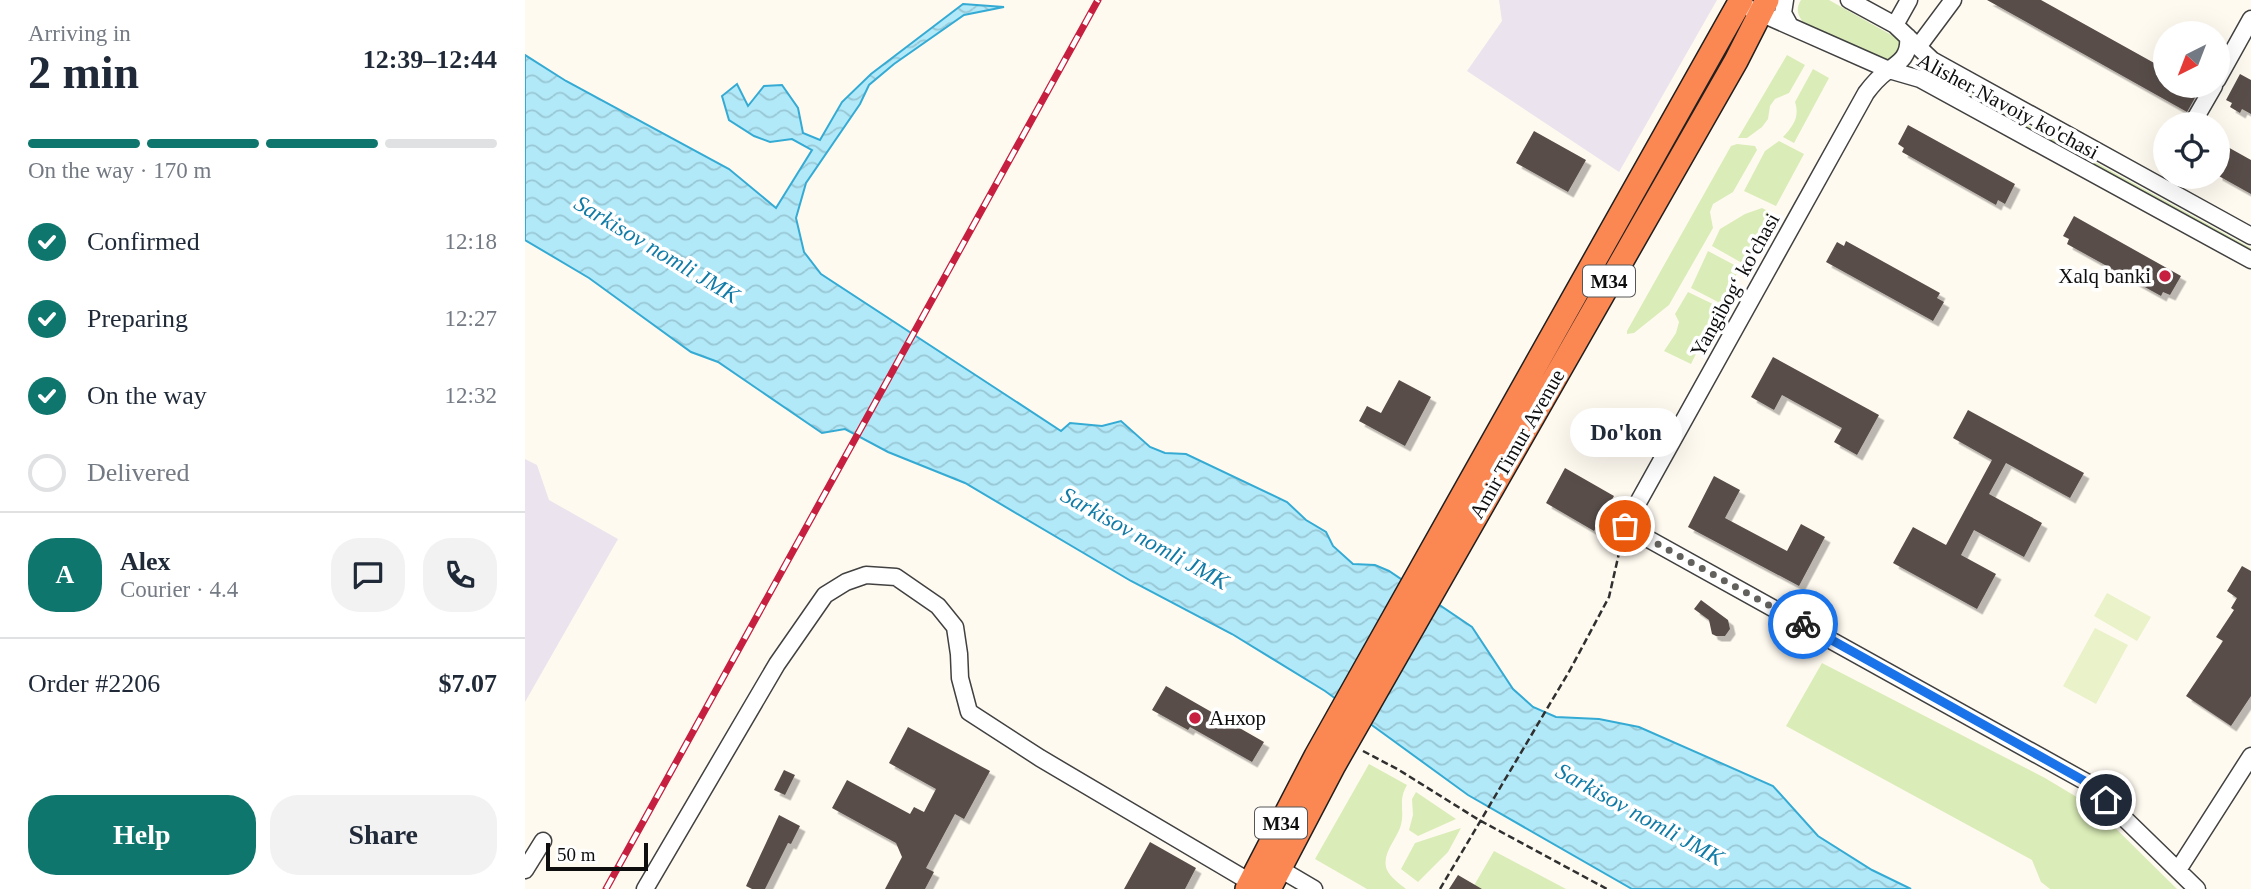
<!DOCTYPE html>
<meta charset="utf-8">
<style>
body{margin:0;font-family:"Times New Roman",serif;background:#f2f2f3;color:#1f2937;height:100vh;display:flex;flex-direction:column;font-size:26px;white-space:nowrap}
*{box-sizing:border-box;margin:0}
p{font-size:23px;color:#747a83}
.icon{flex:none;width:38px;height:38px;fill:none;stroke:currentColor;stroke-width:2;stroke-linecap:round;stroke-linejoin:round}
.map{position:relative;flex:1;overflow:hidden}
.details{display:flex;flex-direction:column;background:#fff;width:525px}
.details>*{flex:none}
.needle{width:46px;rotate:222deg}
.buttons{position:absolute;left:1628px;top:21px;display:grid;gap:14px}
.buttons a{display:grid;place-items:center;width:77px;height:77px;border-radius:50%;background:#fff;box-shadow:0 7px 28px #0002;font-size:35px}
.scale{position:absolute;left:21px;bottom:18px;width:102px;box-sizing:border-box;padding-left:7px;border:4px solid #0e0e0e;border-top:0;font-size:19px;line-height:24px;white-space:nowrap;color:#0e0e0e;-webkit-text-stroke:5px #fff;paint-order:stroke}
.pin{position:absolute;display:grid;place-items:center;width:60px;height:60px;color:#fff;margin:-30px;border:4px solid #fff;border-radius:50%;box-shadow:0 2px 7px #0007}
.courier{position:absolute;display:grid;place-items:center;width:70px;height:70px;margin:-35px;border:5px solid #1a73e8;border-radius:50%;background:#fff;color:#222;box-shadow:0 2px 9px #0007}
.bubble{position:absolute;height:49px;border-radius:24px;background:#fff;box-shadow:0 7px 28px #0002;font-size:23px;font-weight:600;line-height:49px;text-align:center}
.head em{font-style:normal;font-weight:600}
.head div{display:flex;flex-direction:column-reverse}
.head{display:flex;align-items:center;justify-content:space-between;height:119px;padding:0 28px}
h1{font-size:46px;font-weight:600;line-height:52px}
.bar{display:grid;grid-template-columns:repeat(4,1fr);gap:10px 7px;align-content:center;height:84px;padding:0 28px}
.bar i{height:9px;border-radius:5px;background:#e0e1e3}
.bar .on{background:#0f766e}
.bar p{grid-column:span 4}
.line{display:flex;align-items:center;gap:18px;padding:0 28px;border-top:2px solid #e0e1e3}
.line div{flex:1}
.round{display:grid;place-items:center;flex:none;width:74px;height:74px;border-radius:28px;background:#f2f2f3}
ol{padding:0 28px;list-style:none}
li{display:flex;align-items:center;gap:21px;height:77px}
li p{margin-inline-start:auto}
li .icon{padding:7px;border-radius:50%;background:#0f766e;color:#fff;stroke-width:4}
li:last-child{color:#747a83}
li i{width:38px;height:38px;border:4px solid #e0e1e3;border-radius:50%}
.primary-button{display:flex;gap:14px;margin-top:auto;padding:14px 28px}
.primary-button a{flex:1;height:80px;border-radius:28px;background:#0f766e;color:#fff;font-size:28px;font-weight:600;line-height:80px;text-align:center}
.primary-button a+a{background:#f2f2f3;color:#1f2937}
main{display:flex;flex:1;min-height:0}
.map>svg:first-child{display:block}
</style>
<main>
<section class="details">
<div class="head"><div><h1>2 min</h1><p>Arriving in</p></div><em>12:39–12:44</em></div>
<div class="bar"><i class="on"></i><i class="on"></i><i class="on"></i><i></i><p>On the way · 170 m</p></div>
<ol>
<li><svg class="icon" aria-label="check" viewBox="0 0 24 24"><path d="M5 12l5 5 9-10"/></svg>Confirmed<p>12:18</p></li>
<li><svg class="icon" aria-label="check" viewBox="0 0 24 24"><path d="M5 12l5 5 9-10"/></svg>Preparing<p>12:27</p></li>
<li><svg class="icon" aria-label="check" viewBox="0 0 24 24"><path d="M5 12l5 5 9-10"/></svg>On the way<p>12:32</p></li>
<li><i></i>Delivered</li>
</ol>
<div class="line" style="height:126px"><b class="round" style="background:#0f766e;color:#fff">A</b><div><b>Alex</b><p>Courier · 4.4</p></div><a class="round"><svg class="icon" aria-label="chat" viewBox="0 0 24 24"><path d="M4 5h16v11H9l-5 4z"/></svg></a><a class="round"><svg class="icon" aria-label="phone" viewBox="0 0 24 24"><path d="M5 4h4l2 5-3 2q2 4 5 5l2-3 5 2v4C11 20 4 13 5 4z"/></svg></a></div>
<div class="line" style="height:91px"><div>Order #2206</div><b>$7.07</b></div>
<div class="primary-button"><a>Help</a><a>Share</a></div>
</section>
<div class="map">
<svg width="1726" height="889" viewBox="0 0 1726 889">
<defs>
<pattern id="water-waves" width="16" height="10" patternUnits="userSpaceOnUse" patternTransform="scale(1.75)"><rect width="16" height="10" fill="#b2e9f9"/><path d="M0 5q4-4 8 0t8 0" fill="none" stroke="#98c7d4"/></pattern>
<filter id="shadow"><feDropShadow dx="5.5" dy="5.5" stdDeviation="0" flood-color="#0004"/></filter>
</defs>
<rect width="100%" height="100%" fill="#fffaf0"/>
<path fill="#ebe3ed" d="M974 0H1192L1094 172 942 71 977 21Z
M0 459 12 465 24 500 93 539 0 702Z"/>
<path fill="#daecb7" d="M1276 0H1304L1377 41 1383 53 1362 69 1277 21C1272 13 1271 8 1276 0Z
M1262 55 1280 65 1264 93 1250 99 1245 106 1243 119 1237 127 1222 138H1213Z
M1288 69 1304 78 1269 143 1258 137C1268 126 1275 117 1270 102Z
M1408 73 1726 248V254L1406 78Z
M1254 141 1279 154 1251 206 1219 191 1240 151Z
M1212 144 1230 146 1232 150 1208 192 1188 204 1185 212 1188 228 1144 305 1109 333 1102 334V331L1206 146Z
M1237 208 1245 212 1217 263 1187 246 1195 229 1220 214Z
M1183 251 1215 268 1195 303 1166 288Z
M1163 292 1194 307 1166 364 1139 351 1151 333 1154 322 1150 314Z
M1297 663 1520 778 1570 808 1652 889H1525L1516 882 1507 860 1261 726Z
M844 764 882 785C872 802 881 811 875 828 870 841 856 855 862 870 865 877 875 884 881 889H842L790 859Z
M891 792 931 819 893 836 884 830 888 815 887 799Z
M936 828 923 852 893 882 876 869 890 843Z
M969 851 1041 889H947Z"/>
<path fill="#eaf2ca" d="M1582 593 1626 617 1612 641 1569 616Z
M1570 628 1603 645 1571 704 1538 686Z"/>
<path fill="url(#water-waves)" stroke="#35abd4" stroke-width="2" d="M438 4 479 7 439 15 369 64 344 85 335 104 281 183 271 218 279 252 296 274 536 431 545 423 577 426 596 421 625 447 640 453 661 454 762 502 781 520 801 532 808 546 828 564 850 565 864 571 947 627 988 689 1008 707 1031 717 1074 719 1114 727 1248 786 1293 836 1347 870 1386 889H1107L943 795 800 691 707 634 606 581 440 483 363 452 320 429 297 433 193 362 166 352 64 278 0 240V55L41 81 204 169 251 208 287 150 267 139 245 142 229 136 204 120 197 96 212 84 223 106 239 86 257 85 273 108 278 133 295 140 317 102 346 74Z"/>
<path fill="#584d4a" filter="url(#shadow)" d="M1462 0H1516L1640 69V86H1669L1675 89 1662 112Z
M1715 74 1726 80V114L1717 109 1715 113 1705 107 1707 103 1701 100Z
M1383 125 1490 184 1480 204 1473 200 1471 205 1377 152 1379 148 1373 144Z
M1009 131 1061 160 1043 192 991 163Z
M1692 141 1726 160V194L1692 175Z
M1549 216 1656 276 1645 295 1638 292 1636 296 1542 244 1544 239 1538 236Z
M1321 241 1415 293 1412 298 1419 302 1408 321 1301 262 1312 242 1319 246Z
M1248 357 1354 415 1332 455 1309 442 1317 428 1257 395 1249 410 1226 397Z
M874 380 906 397 880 446 834 421 842 406 856 413Z
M1443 410 1559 473 1545 498 1481 463 1464 494 1517 523 1499 557 1449 530 1436 555 1471 574 1452 609 1368 563 1388 527 1421 545 1467 460 1428 438Z
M1040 468 1089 496 1069 531 1021 503Z
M1189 476 1215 490 1200 518 1262 551 1276 524 1300 537 1274 586 1163 527Z
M1717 566 1726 571V696L1706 726 1661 696 1698 641 1691 637 1709 610 1706 608 1712 598 1702 591Z
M1176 600 1203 620 1205 629 1200 636H1191L1187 634 1184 620 1169 609Z
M641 686 739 742 727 762 665 727 663 730 627 710Z
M383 727 465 771 439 819 430 814 401 868 409 872 400 889H360L377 857 371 843 307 808 322 780 385 814 389 807 399 812 411 789 364 763Z
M259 770 270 775 260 795 249 790Z
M254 815 275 826 266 844 263 843 240 889H227L221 886Z
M625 842 671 868 660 889H599Z
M933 875 957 889H924Z"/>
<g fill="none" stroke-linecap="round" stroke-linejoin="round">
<g stroke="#414141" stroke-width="19">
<path id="minor" d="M1260 0 1258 13 1264 24
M1324 0 1370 25 1407 60 1726 236
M1226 9 1364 70 1395 79 1726 260
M1370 25 1384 0
M1383 37C1385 56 1375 62 1361 72 1353 78 1347 85 1341 93L1100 526 1563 783 1672 889
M1393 47 1428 0
M1692 80 1726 19
M1667 124 1689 86
M755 869 789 889
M0 870 18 841
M1653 870 1726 756
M120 889 252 664 300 595 321 582 341 575 371 577 413 606 430 627 434 654 435 678 444 712 515 758 725 882"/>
</g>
<g stroke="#1f1f1f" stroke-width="26">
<path id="highway" d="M722 889 791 756 1216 0
M744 889 809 765 1211 61 1242 0"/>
</g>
<path stroke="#303030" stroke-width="2.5" stroke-dasharray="7 3.5" stroke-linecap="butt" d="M838 751 874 770 954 820 1082 889
M915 889 1045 670 1084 597 1097 540"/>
<use href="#minor" stroke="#fff" stroke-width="16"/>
<use href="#highway" stroke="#fb8752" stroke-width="23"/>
<g stroke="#c61f3f" stroke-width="7">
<path id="rail" d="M81 889 573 0"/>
</g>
<use href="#rail" stroke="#fff" stroke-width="4.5" stroke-dasharray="13" stroke-linecap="butt"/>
</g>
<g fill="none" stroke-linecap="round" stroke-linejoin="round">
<path stroke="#62615d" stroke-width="7" stroke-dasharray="0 12.6" d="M1100 526 1278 624"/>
<path stroke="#1a73e8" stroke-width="9" d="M1278 624 1563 783 1581 800"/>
</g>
<g fill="#c61f3f" stroke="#fff" stroke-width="2.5">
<circle cx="1640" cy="276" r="7"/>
<circle cx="670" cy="718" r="7"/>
</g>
<g text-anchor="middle" stroke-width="7" stroke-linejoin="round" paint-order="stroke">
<g fill="#fff" stroke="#565656" stroke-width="2">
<rect x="1058" y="265.5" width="52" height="31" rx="5"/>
<rect x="730" y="807.5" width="52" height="31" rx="5"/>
</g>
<g font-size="19" font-weight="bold" fill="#0e0e0e">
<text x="1084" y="288">M34</text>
<text x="756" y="830">M34</text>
</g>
<g font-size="21" fill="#0e0e0e" stroke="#fff">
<text transform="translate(1483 106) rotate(28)" y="7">Alisher Navoiy ko'chasi</text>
<text transform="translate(1210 285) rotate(-61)" y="7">Yangibog‘ ko'chasi</text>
<text transform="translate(992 444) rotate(-60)" y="7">Amir Timur Avenue</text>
</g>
<g font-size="21" fill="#0e0e0e" stroke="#fff" text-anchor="end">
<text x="1626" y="283">Xalq banki</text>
<text x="684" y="725" text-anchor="start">Анхор</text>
</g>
<g font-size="23" font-style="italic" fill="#117ba7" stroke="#fff">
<text transform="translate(132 249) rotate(31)" y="8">Sarkisov nomli JMK</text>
<text transform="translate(620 538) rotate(29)" y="8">Sarkisov nomli JMK</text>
<text transform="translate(1115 814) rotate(29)" y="8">Sarkisov nomli JMK</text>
</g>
</g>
</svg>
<div class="buttons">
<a><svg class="needle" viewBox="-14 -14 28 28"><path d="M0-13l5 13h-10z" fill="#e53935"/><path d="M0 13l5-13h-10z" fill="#747a83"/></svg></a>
<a><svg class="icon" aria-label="locate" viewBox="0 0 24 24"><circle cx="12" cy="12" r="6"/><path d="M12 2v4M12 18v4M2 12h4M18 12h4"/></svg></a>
</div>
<div class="scale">50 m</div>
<div class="pin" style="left:1100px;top:526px;background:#ea580c"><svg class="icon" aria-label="bag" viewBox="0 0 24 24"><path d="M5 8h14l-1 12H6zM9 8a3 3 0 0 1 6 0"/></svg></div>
<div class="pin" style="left:1581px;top:800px;background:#1f2937"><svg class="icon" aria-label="home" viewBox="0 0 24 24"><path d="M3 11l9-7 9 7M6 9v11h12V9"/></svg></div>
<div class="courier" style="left:1278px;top:624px"><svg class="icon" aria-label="bike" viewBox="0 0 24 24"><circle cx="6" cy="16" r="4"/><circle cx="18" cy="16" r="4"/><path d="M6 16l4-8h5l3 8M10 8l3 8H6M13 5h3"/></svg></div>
<div class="bubble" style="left:1045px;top:408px;width:112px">Do'kon</div>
</div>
</main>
